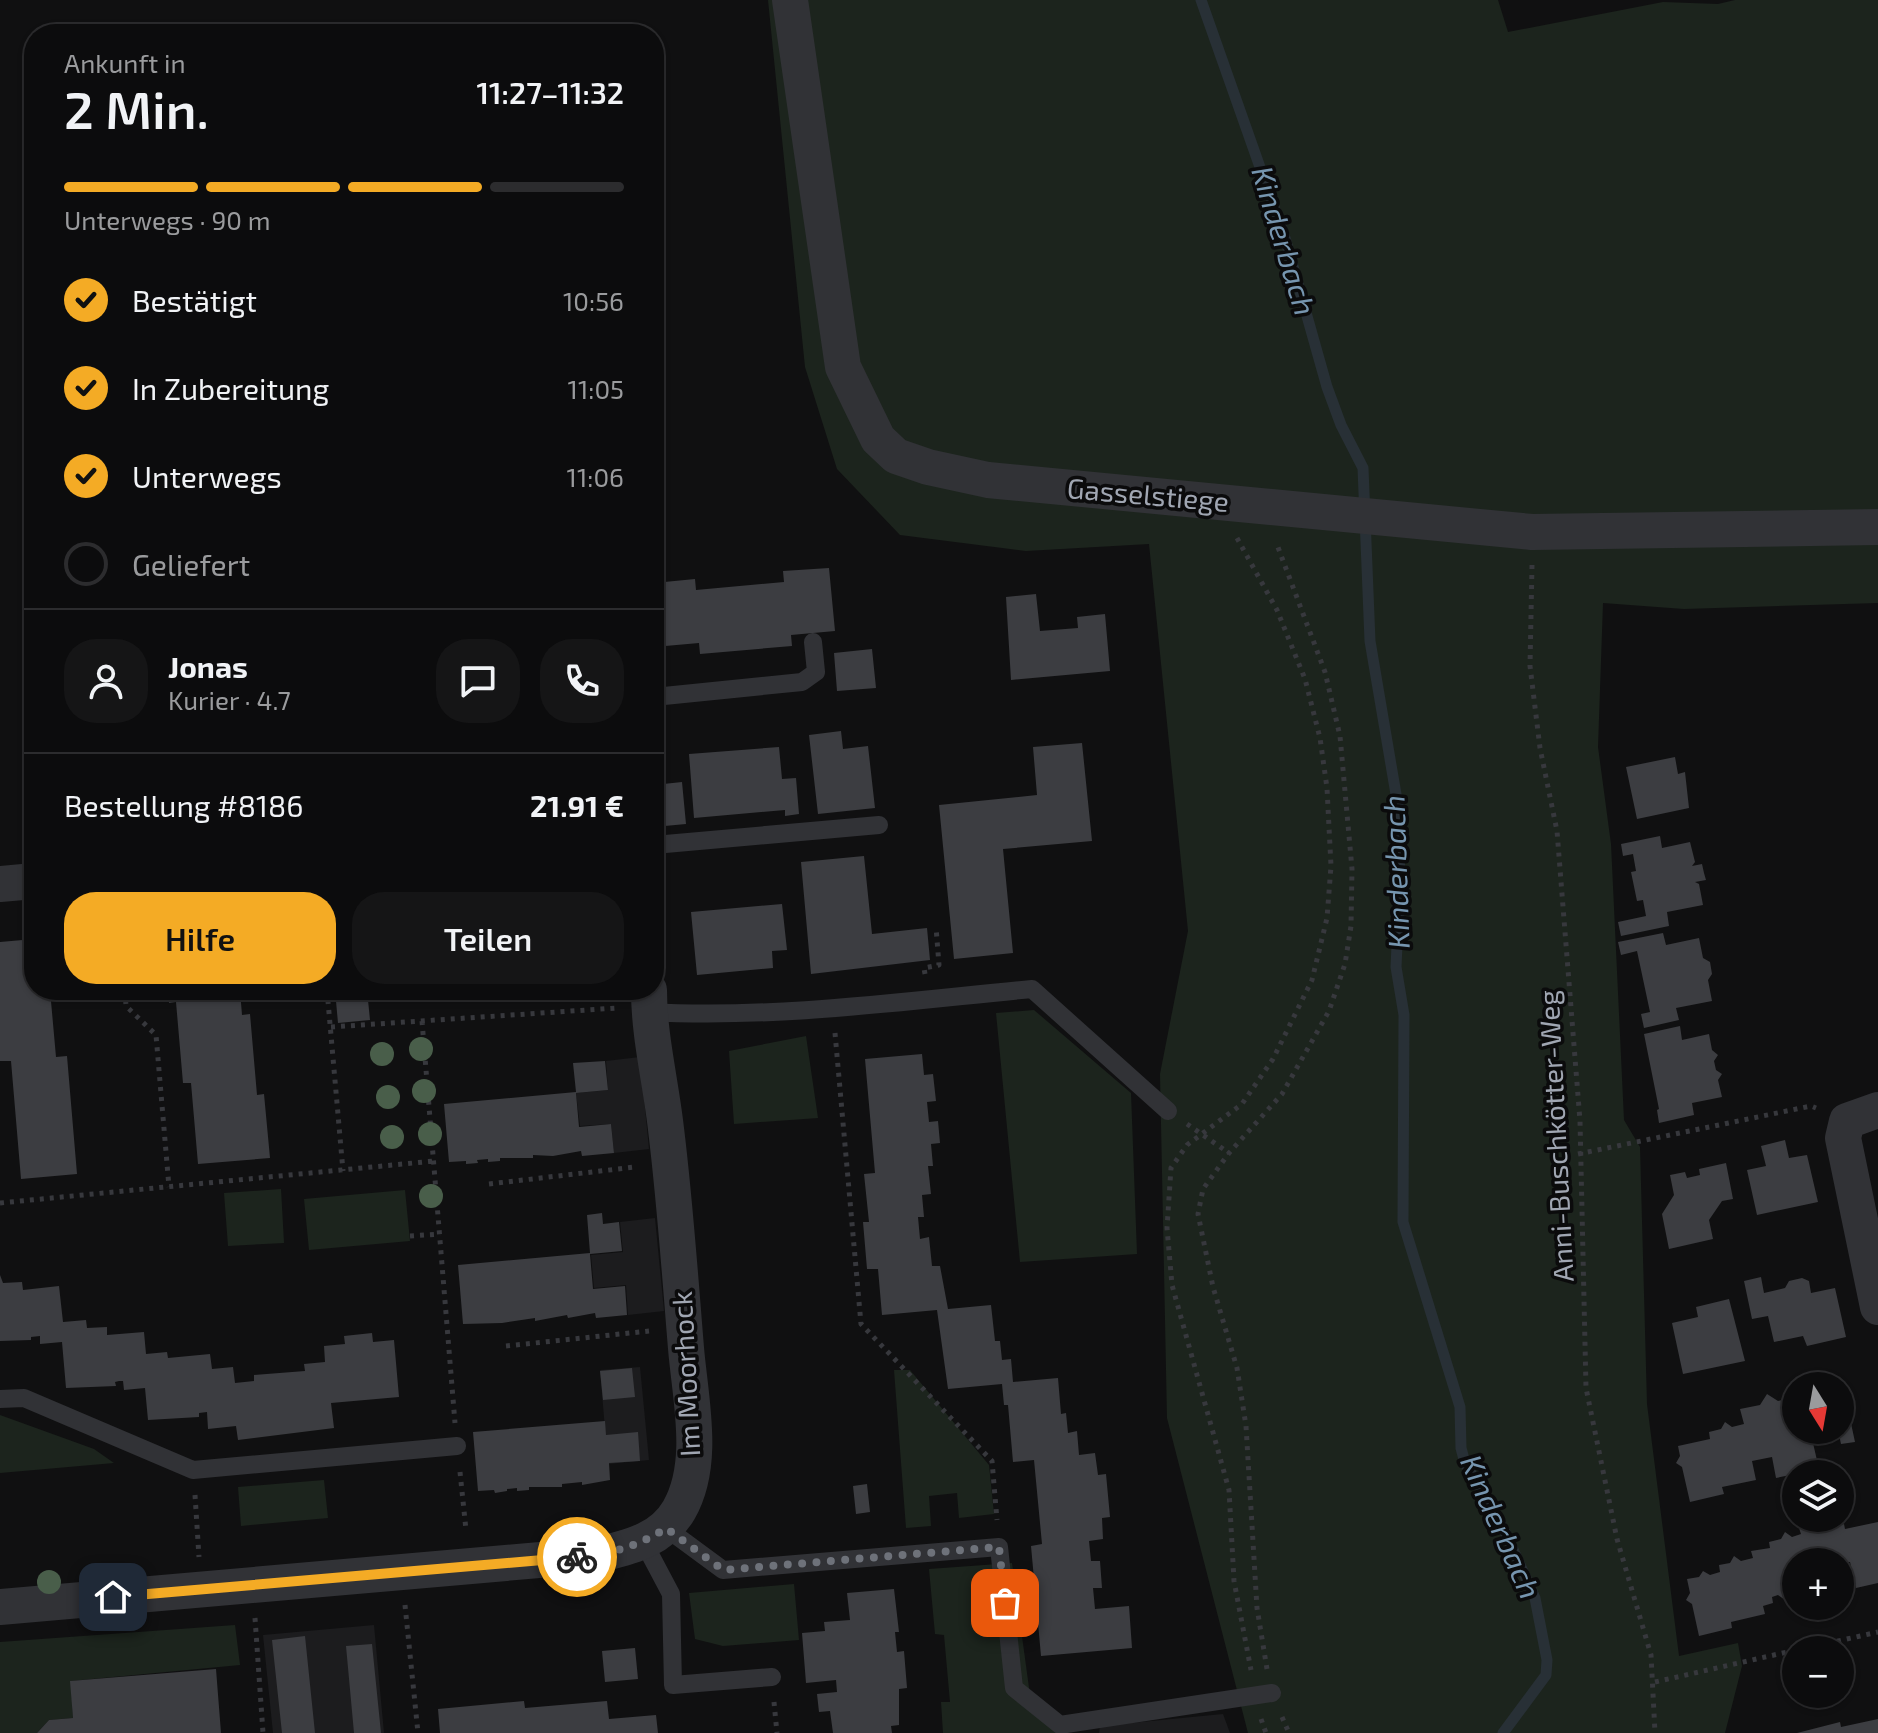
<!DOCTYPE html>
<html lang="de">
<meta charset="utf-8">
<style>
body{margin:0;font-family:"Exo 2",sans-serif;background:#151516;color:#f1f3f6;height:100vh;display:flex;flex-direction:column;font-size:30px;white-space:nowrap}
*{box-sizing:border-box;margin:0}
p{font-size:26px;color:#9a9b9d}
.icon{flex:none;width:44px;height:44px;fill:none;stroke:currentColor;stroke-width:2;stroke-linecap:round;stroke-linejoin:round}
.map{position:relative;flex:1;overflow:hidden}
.sheet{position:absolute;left:24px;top:24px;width:640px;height:976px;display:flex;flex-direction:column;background:#0c0c0d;border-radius:32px;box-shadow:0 2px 6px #0004,0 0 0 2px #2c2c2e}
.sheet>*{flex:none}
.needle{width:52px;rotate:169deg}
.tools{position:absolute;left:1782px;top:1372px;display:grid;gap:16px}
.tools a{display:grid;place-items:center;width:72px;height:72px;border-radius:50%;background:#0c0c0d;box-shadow:0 2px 6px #0004,0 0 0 2px #2c2c2e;font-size:40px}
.pin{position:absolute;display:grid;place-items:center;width:68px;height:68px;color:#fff;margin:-34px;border-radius:16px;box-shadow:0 4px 12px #0006}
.courier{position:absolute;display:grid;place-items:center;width:80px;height:80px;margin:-40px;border:6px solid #f4ab25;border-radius:50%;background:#fff;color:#222;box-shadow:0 2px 10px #0007}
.summary em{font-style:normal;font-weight:600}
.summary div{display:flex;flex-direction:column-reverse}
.summary{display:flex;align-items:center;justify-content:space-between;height:136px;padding:0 40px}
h1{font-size:52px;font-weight:600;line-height:60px}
.bar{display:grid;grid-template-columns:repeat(4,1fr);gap:12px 8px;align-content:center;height:96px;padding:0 40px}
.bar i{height:10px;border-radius:6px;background:#2c2c2e}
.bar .active{background:#f4ab25}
.bar p{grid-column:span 4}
.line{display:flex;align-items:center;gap:20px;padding:0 40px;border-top:2px solid #2c2c2e}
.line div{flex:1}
.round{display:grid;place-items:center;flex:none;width:84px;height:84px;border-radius:32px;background:#151516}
ol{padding:0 40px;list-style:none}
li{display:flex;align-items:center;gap:24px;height:88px}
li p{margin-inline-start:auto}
li .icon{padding:8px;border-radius:50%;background:#f4ab25;color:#111;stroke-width:4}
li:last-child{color:#9a9b9d}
li i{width:44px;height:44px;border:4px solid #2c2c2e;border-radius:50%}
.cta{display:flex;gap:16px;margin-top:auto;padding:16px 40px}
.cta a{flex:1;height:92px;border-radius:32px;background:#f4ab25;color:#111;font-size:32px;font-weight:600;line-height:92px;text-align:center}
.cta a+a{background:#151516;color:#f1f3f6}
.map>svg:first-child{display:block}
</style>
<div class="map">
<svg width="1878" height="1733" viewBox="0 0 1878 1733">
<rect width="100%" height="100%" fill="#101011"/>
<path fill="#1c1c1e" d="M640 1057 649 1149 614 1153 611 1124 580 1126 576 1093 608 1090 606 1061Z
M655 1218 664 1311 628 1315 626 1285 594 1288 591 1255 623 1252 620 1222Z
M640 1367 649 1460 608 1464 600 1370Z
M374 1625 384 1733H273L263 1635Z
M1223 1714 1230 1733H1099L1100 1726Z"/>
<path fill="#1c241d" d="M768 0H1498L1508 32 1663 2 1718 4 1735 0H1878V603L1684 609 1603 603 1598 747 1611 844 1624 1120 1640 1147 1647 1404 1679 1656 1738 1643 1742 1666 1725 1733H1248L1167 1418 1160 1074 1188 931 1149 544 1026 551 900 535 837 469 805 367Z
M1034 1010 1131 1093 1137 1254 1020 1262 996 1013Z
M806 1036 818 1118 734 1124 729 1051Z
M281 1189 284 1243 228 1246 224 1193Z
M405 1190 410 1241 309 1250 304 1199Z
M894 1370H910L989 1465 994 1514 959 1518 957 1493 929 1496 931 1526 906 1528Z
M0 1415 94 1449 114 1463 0 1473Z
M324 1480 328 1518 241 1526 238 1487Z
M1012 1563 1030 1695 1069 1733H943L941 1702H950L944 1635 935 1634 929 1569Z
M794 1584 799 1640 723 1646 695 1639 689 1593Z
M235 1625 240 1665 71 1681 73 1718 49 1720 37 1733H0V1642Z"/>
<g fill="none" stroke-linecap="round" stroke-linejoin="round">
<path stroke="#283036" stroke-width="11" d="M1201 0 1285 238 1327 387 1341 425 1363 468 1370 641 1398 806 1400 880 1396 967 1404 1015 1403 1222 1460 1407 1461 1448 1465 1463 1506 1534 1535 1598 1547 1660 1546 1675 1503 1733"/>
</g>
<path fill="#3c3d41" d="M829 568 835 631 791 635 792 646 700 654 699 643 654 647V583L695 579 696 590 784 582 783 571Z
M1036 594 1040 631 1078 628 1077 617 1105 614 1110 671 1011 680 1006 597Z
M872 649 876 688 837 691 834 653Z
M841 731 843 749 868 746 875 808 818 814 809 735Z
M1082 743 1092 841 1003 849 1013 953 954 959 939 805 1037 795 1033 747Z
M779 747 782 779 796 778 799 814 785 816V810L694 818 689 754Z
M1675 757 1678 774 1685 772 1689 808 1637 819 1626 767Z
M682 782 686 824 654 827V785Z
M1660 836 1662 848 1690 842 1695 862 1692 866 1702 864 1704 873 1706 880 1695 882 1699 884 1703 905 1667 912 1669 926 1621 936 1618 922 1646 916 1643 900 1637 901 1631 872 1636 871 1633 854 1623 856 1621 844Z
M864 856 872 934 927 928 930 960 811 974 801 862Z
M782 904 787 950 772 951 773 968 697 975 691 912Z
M1663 933 1666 945 1699 938 1703 958 1710 962 1712 974 1708 980 1712 1001 1676 1008 1679 1020 1644 1028 1641 1014 1650 1012 1637 951 1621 955 1618 942Z
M34 939V990H50L56 1057 67 1056 77 1174 21 1179 11 1061H0V942Z
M167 990H240L242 1015 250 1014 257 1095 264 1094 270 1158 198 1164 191 1083H183L176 1002 169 1003Z
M335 990H367L370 1020 338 1023Z
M1680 1026 1682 1040 1709 1034 1712 1050 1718 1055 1714 1061 1716 1070 1722 1074 1718 1080 1722 1097 1692 1103 1694 1115 1659 1123 1657 1110 1659 1109 1644 1034Z
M922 1054 924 1075 933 1074 936 1101 927 1102 929 1122 938 1121 940 1143 931 1144 933 1166H928L931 1194 922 1195 924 1217H918L920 1239 929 1237 932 1266H940L948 1309 991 1305 995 1341H1000L1002 1360 1011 1359 1013 1382 1058 1378 1061 1414 1066 1413 1068 1433 1077 1431 1079 1455 1095 1453 1098 1475 1106 1474 1110 1517 1102 1518 1103 1539 1089 1541 1091 1561H1100L1102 1588H1093L1095 1609 1129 1606 1132 1648 1041 1656 1031 1546 1042 1544 1034 1460 1013 1462 1008 1405H1004L1002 1384 948 1389 937 1310 882 1315 878 1269H867L863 1222H869L864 1174 875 1173 865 1059Z
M605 1061 608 1090 576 1093 579 1127 611 1124 614 1153 582 1156 581 1151 553 1156 533 1155V1158H500V1161L488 1162V1159L477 1160 478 1163 466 1164V1161L449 1162 444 1104 576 1092 573 1063Z
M1785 1140 1789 1158 1807 1155 1818 1202 1757 1215 1747 1170 1766 1166 1761 1146Z
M1726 1163 1733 1199 1722 1201 1709 1220 1713 1239 1669 1249 1662 1214 1674 1195 1670 1175 1685 1172 1687 1178 1700 1175 1699 1169Z
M602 1213 603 1224 619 1222 622 1251 590 1254 593 1289 625 1286 627 1315 596 1318 595 1313 568 1318 567 1315 535 1321V1318L502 1323 463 1324 458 1265 590 1253 587 1215Z
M0 1275 3 1283 22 1282 23 1290 59 1286 63 1322 86 1320 87 1328 107 1327V1335L144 1332 146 1354 167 1352 168 1358 210 1354 212 1369 233 1367 235 1383 254 1381V1375L305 1371 304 1364 325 1362 324 1346 345 1344 344 1336 372 1333 373 1342 394 1340 399 1397 331 1403 334 1428 238 1440 236 1426 208 1429 207 1412 199 1413V1417L148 1420 145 1388 124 1390 123 1381H119L115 1382 116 1386 66 1388 62 1342 40 1344V1336L31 1337V1340L0 1341Z
M1761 1277 1764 1293 1785 1288 1789 1281 1802 1278 1809 1281 1811 1293 1835 1288 1846 1337 1807 1346 1803 1336 1774 1342 1768 1316 1752 1319 1744 1281Z
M1729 1299 1745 1361 1683 1374 1672 1323 1698 1317 1696 1307Z
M632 1368 635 1397 603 1400 600 1371Z
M1767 1394 1778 1401 1796 1397V1430H1810L1819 1469 1776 1478 1772 1457 1752 1461 1756 1480 1722 1487 1724 1494 1690 1502 1682 1467 1676 1463 1680 1456 1678 1446 1710 1439 1709 1432 1721 1429 1725 1422 1732 1427 1744 1424 1740 1409 1760 1405Z
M1849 1414 1855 1442 1841 1444 1838 1430 1840 1416Z
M605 1421 606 1435 638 1432 640 1461 609 1463 610 1480 582 1485V1482L562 1484V1487H529V1490L517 1491V1488L507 1489V1491L495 1493 494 1490 478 1491 473 1432Z
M867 1484 870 1512 856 1514 853 1486Z
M1825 1522 1826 1528 1844 1524 1845 1529 1878 1522V1583L1856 1588 1850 1562H1796V1598L1785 1600 1778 1595 1772 1597 1773 1603 1763 1606 1765 1614 1731 1622 1732 1628 1699 1636 1692 1604 1686 1600 1690 1593 1687 1579 1699 1577 1703 1571 1710 1575 1720 1572 1719 1565 1730 1563 1734 1556 1741 1561 1753 1558 1751 1551 1770 1548 1769 1542 1781 1539 1785 1532 1792 1537 1801 1534 1799 1528Z
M894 1589 899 1632H895L897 1652 904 1651 907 1688 899 1689V1725L891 1726 892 1733H833L830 1711 819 1712 817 1694 837 1692 836 1680 806 1683 802 1633 825 1631 824 1622 850 1620 847 1593Z
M305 1636 315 1733H282L272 1640Z
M372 1644 381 1733H354L346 1646Z
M635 1648 638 1679 605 1682 602 1651Z
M216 1669 221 1733H37L49 1720 73 1718 70 1681Z
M524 1701 525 1708 607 1701 609 1719 656 1715 658 1733H440L438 1709Z
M1878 1719V1733H1797L1840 1722 1841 1727Z"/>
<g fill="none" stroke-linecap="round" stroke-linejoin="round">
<path stroke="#37383d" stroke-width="5" stroke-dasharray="4 6" stroke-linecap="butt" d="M1237 538 1277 610 1305 679 1320 738 1327 788 1331 866 1327 918 1312 980 1273 1059 1242 1104 1187 1145 1171 1168 1167 1228 1172 1285 1229 1490 1234 1581 1251 1670
M1532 565 1530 666 1540 748 1557 831 1580 1121 1586 1388 1617 1539 1651 1655 1655 1733
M925 974 924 968 939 965 936 927
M125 990 126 1006 156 1035 169 1187
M327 990 343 1171
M422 1021 455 1423
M331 1027 617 1008
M835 1033 861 1324 992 1461 997 1520
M1187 1124 1229 1153
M1578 1154 1811 1106 1816 1108
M489 1184 635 1167
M0 1203 434 1161
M410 1236 440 1234
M506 1346 649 1331
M460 1472 466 1530
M195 1495 199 1557
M405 1605 418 1733
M255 1618 263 1733
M1798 1650 1878 1632
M1267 1669 1257 1608 1246 1426 1237 1368 1213 1287 1198 1214 1203 1189 1229 1153 1282 1094 1329 1011 1345 964 1351 926 1352 869 1340 736 1325 672 1276 542
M1655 1682 1796 1650
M774 1702 777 1733
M1282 1717 1289 1733
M1261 1719 1266 1733"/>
<path stroke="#313236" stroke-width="18" d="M654 697 802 682 816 672 813 642
M654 845 879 825
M649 1012C776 1019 906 1001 1032 989L1168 1111
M0 1399 24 1398 193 1470 457 1446
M666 1528 723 1570 999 1547 1014 1688 1060 1725 1272 1693
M644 1543 671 1594 673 1685 772 1677"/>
<path stroke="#313236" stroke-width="36" d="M790 0 843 367 878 439 896 456 928 467 988 480 1532 532 1878 527
M0 884 34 881
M1878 1110 1847 1121 1843 1138 1878 1307
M0 1607 597 1555C629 1547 661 1541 679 1510 706 1463 690 1398 686 1348 680 1275 675 1202 666 1129 661 1083 649 1037 649 990"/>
</g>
<g fill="#495e4a">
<circle cx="421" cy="1049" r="12"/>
<circle cx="382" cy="1054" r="12"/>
<circle cx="424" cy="1091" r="12"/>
<circle cx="388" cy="1097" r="12"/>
<circle cx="430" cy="1134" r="12"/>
<circle cx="392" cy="1137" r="12"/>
<circle cx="431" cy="1196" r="12"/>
<circle cx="49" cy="1582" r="12"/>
</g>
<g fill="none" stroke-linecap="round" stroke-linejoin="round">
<path stroke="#6e727a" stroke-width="8" stroke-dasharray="0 14.4" d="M577 1557C610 1554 639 1546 666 1528L723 1570 999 1547 1005 1603"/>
<path stroke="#f4ab25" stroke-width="10" d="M113 1597 577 1557"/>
</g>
<g text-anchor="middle" stroke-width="7" stroke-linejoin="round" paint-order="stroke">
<g font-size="28" fill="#a0a6b2" stroke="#0b0b0c">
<text transform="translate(1148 495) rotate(5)" y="10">Gasselstiege</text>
<text transform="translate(1556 1136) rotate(-93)" y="10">Anni-Buschkötter-Weg</text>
<text transform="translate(686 1374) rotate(-93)" y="10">Im Moorhock</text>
</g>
<g font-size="30" font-style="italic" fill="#7695af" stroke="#0b0b0c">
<text transform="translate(1283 241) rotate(73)" y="10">Kinderbach</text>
<text transform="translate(1397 872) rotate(-92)" y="10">Kinderbach</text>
<text transform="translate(1500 1527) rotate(66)" y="10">Kinderbach</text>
</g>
</g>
</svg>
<div class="tools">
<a><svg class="needle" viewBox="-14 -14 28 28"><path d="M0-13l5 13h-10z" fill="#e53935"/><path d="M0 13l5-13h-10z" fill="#9a9b9d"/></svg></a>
<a><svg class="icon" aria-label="layers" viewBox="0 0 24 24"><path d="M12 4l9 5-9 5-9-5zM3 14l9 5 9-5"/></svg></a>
<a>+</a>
<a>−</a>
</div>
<div class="pin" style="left:1005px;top:1603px;background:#ea580c"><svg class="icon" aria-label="bag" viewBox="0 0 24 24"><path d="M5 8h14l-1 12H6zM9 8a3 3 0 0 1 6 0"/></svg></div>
<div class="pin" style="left:113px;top:1597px;background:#1f2937"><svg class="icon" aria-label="home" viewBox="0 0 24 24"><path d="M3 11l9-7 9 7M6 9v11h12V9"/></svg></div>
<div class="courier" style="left:577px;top:1557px"><svg class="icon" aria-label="bike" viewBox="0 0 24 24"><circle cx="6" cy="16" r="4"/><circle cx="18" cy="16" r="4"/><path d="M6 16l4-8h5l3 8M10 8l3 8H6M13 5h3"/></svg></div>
<section class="sheet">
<div class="summary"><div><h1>2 Min.</h1><p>Ankunft in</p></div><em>11:27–11:32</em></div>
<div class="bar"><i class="active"></i><i class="active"></i><i class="active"></i><i></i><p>Unterwegs · 90 m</p></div>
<ol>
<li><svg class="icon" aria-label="check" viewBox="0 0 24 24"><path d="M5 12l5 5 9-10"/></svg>Bestätigt<p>10:56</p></li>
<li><svg class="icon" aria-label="check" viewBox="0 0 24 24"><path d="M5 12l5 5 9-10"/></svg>In Zubereitung<p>11:05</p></li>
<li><svg class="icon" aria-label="check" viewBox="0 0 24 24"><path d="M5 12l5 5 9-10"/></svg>Unterwegs<p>11:06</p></li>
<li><i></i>Geliefert</li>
</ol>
<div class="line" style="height:144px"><a class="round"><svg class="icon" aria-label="person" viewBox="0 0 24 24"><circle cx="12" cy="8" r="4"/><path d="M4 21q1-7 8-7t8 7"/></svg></a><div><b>Jonas</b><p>Kurier · 4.7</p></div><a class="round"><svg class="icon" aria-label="chat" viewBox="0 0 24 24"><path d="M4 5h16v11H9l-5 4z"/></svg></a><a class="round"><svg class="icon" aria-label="phone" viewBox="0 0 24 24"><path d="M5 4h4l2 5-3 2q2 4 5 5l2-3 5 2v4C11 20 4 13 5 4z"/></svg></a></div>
<div class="line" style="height:104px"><div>Bestellung #8186</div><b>21.91 €</b></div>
<div class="cta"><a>Hilfe</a><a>Teilen</a></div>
</section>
</div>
